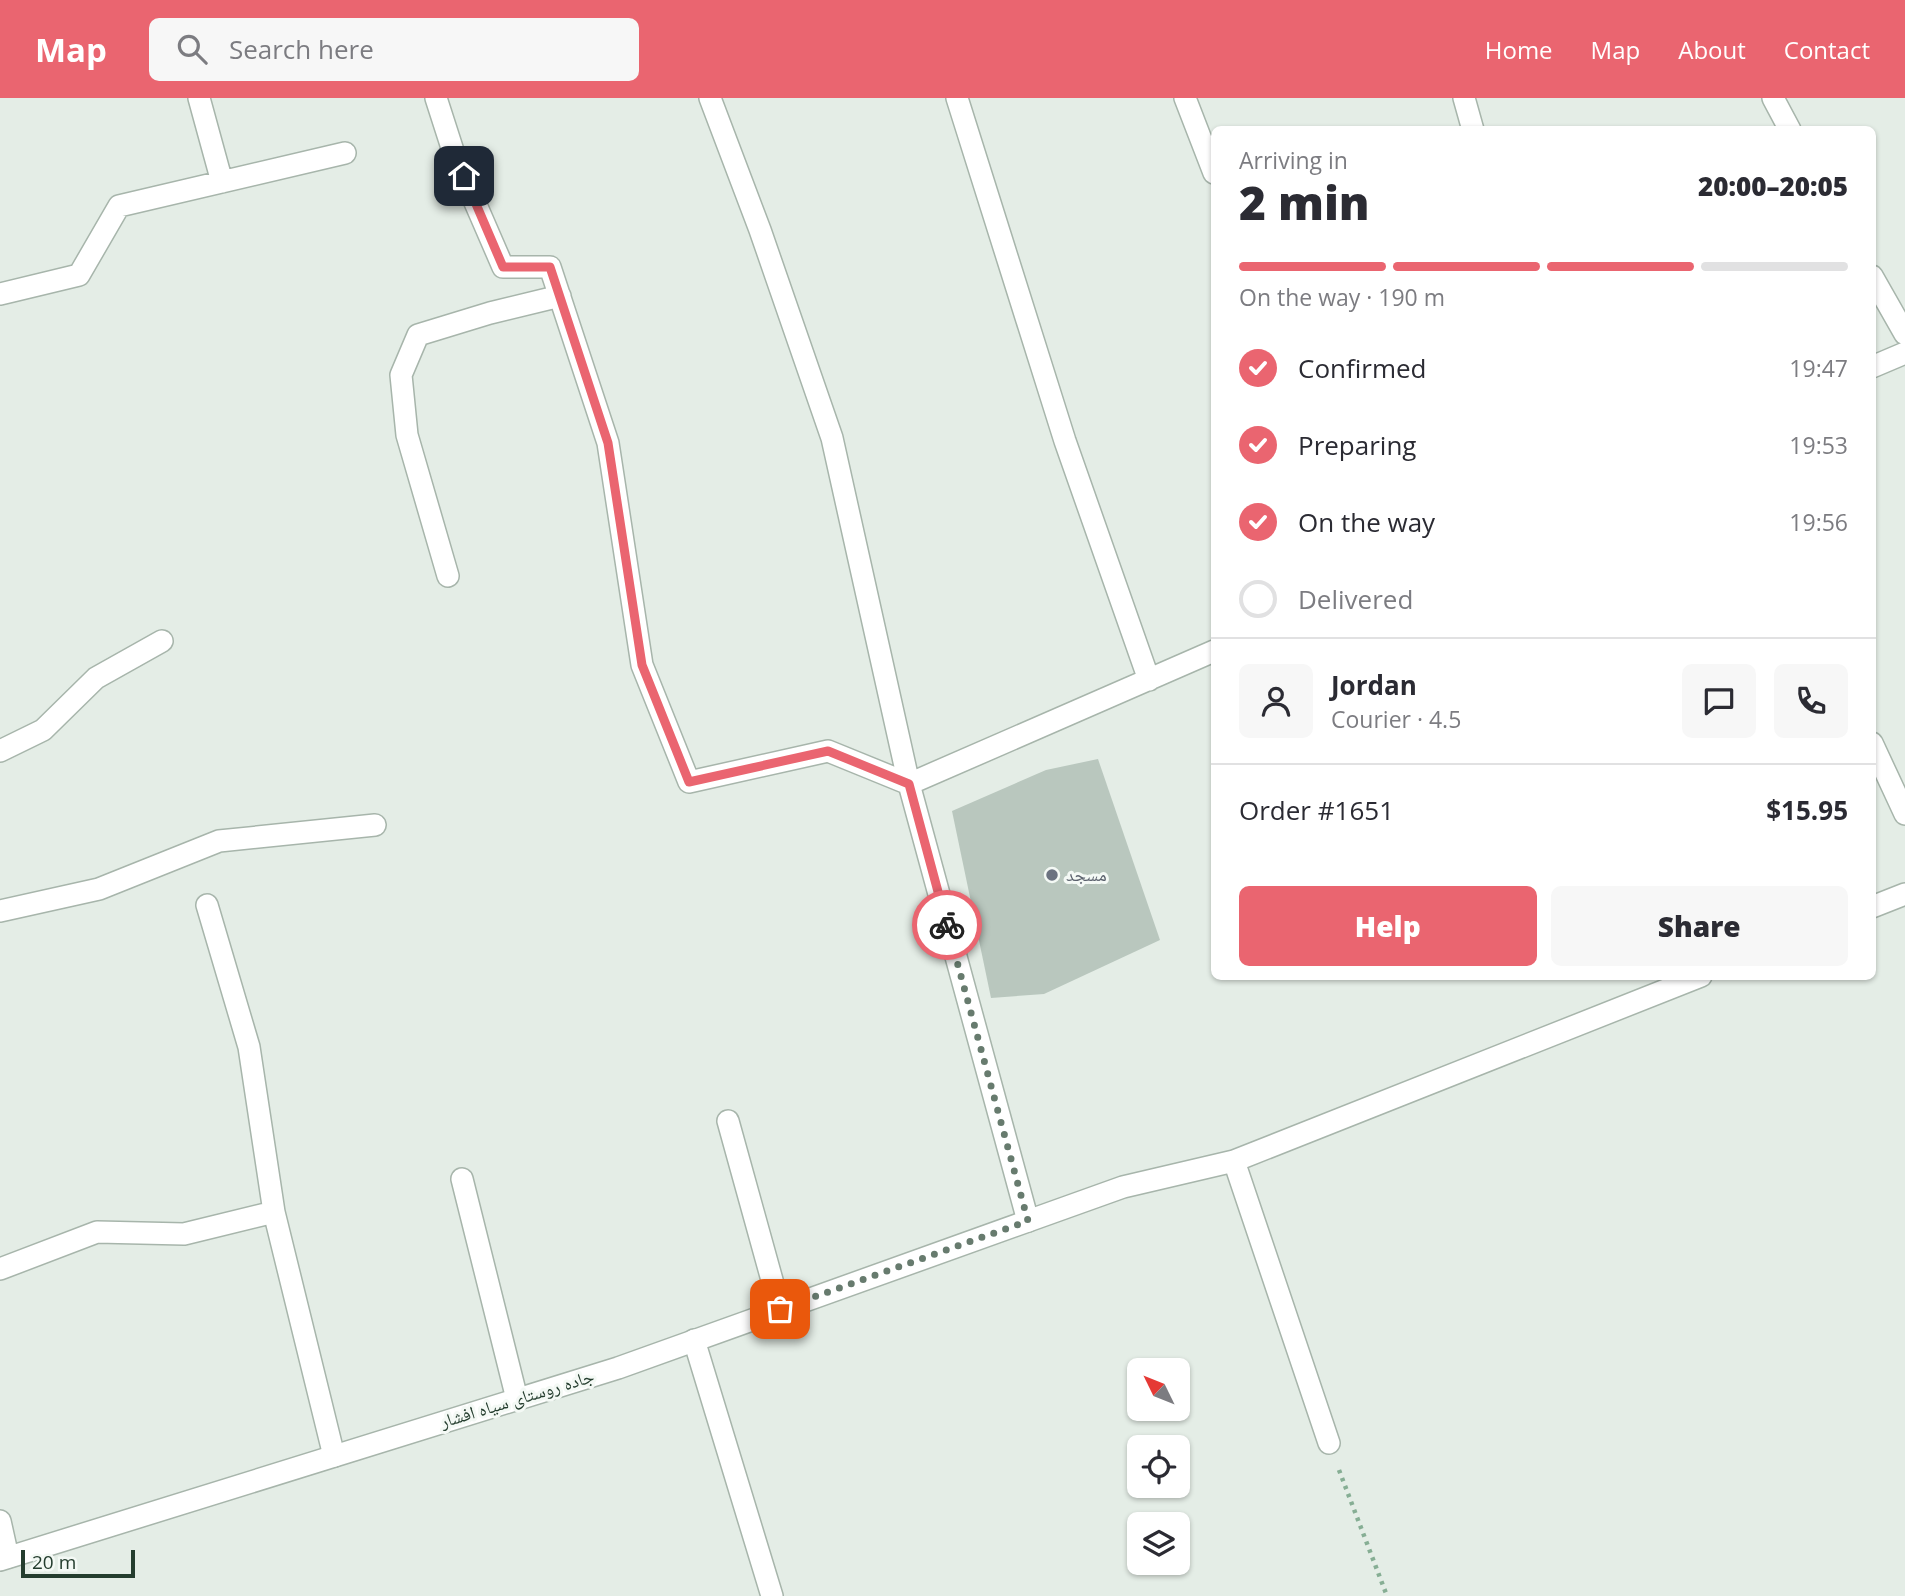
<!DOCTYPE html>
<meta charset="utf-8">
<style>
body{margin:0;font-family:"Open Sans","Noto Naskh Arabic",sans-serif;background:#f7f7f7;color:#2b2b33;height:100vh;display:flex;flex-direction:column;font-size:26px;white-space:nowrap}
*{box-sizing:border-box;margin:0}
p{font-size:23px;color:#7c7c81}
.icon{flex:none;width:38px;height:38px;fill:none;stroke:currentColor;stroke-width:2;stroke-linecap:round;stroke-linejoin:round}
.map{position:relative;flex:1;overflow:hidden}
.side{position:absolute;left:1211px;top:28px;width:665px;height:854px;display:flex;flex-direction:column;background:#fff;border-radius:10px;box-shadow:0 2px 5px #0004}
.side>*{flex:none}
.needle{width:46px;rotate:313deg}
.fabs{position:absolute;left:1127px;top:1260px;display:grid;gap:14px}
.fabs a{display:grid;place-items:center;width:63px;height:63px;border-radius:10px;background:#fff;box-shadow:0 2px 5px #0004;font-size:35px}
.scale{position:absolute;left:21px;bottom:18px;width:114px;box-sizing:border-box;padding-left:7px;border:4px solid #243d2e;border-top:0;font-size:19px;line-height:24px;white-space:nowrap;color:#243d2e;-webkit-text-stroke:5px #f4f9f5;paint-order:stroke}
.pin{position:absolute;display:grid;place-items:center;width:60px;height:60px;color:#fff;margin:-30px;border-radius:14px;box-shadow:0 4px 10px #0006}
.courier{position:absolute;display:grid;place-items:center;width:70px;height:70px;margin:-35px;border:5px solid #ea6570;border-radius:50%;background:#fff;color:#222;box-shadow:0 2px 9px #0007}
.overview em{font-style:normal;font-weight:800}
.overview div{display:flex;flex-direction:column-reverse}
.overview{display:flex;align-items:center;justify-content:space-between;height:119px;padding:0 28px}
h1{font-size:46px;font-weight:800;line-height:52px}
.bar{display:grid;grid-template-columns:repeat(4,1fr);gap:10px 7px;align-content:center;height:84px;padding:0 28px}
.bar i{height:9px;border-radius:5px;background:#e1e1e2}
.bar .on{background:#ea6570}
.bar p{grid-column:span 4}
.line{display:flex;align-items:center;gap:18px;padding:0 28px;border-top:2px solid #e1e1e2}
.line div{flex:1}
.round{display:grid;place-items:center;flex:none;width:74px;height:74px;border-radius:10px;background:#f7f7f7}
ol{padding:0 28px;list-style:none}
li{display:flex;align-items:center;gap:21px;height:77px}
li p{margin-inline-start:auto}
li .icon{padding:7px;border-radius:50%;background:#ea6570;color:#fff;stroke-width:4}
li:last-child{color:#7c7c81}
li i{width:38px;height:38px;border:4px solid #e1e1e2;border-radius:50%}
.action{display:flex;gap:14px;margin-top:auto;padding:14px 28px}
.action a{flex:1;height:80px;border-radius:10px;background:#ea6570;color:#fff;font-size:28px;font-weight:800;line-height:80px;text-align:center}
.action a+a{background:#f7f7f7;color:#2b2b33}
header{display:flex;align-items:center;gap:42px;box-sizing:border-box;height:98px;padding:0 35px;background:#ea6570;color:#fff}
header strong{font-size:33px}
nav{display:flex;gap:38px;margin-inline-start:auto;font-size:24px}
.search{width:490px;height:63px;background:#f7f7f7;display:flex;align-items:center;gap:18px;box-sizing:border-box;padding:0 24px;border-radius:10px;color:#7c7c81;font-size:26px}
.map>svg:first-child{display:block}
</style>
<header>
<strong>Map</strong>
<div class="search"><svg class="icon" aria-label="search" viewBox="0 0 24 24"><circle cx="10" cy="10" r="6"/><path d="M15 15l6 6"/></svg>Search here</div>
<nav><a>Home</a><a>Map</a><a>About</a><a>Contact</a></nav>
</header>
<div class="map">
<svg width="1905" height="1498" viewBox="0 0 1905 1498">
<rect width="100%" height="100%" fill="#e4ede6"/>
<path fill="#b9c7be" d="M1098 661 1160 842 1044 896 991 900 952 713 1046 672Z"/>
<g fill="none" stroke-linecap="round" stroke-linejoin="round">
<g stroke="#a7b5ab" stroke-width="24">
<path id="minor" d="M199 0 222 84
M436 0 454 56 503 169H550L608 345 642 567 689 684 828 653 909 686
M710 0 760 132 832 340 909 686
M957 0 1065 343 1149 582
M1185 0 1214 75
M1464 0 1473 32
M1773 0 1790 32
M1872 178 1905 236
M0 196 79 177 119 108 345 55
M1872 269 1905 255
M448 478 407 337 401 277 418 237 490 215 560 198
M1214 553 909 686 1028 1123 1123 1089 1234 1063 1701 878
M1872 645 1905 716
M0 653 43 632 96 580 162 543
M207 807 249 949 274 1114 334 1358
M1872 809 1905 796
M0 813 99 791 219 743 375 727
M728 1023 780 1211
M1234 1063 1329 1345
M462 1081 517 1301
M0 1171 97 1134 184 1136 274 1114
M694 1242 772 1498
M0 1423 8 1459"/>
</g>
<g stroke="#a7b5ab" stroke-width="24">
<path id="tertiary" d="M0 1462 618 1270 1028 1123"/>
</g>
<path stroke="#86ae94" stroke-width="4.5" stroke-dasharray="3.5 5" stroke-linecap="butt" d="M1339 1372 1387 1498"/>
<use href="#minor" stroke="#fff" stroke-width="21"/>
<use href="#tertiary" stroke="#fff" stroke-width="21"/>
</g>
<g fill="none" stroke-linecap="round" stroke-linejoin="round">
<path stroke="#677b6e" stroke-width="7" stroke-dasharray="0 12.6" d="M780 1211 1028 1123 947 827"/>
<path stroke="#ea6570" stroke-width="9" d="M464 78 503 169H550L608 345 642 567 689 684 828 653 909 686 947 827"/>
</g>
<circle fill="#6b7280" stroke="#f4f9f5" stroke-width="2.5" cx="1052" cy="777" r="7"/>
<g text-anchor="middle" stroke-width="6" stroke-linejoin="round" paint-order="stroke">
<g font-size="18" fill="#5b616d" stroke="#f4f9f5" text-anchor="start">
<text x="1066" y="783">مسجد</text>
</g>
<g font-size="18" fill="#243d2e" stroke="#f4f9f5">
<text transform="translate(517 1301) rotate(-17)" y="6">جاده روستای سیاه افشار</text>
</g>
</g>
</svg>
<div class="fabs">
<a><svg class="needle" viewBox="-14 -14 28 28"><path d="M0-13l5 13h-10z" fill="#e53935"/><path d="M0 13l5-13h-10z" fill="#7c7c81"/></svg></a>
<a><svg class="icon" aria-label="locate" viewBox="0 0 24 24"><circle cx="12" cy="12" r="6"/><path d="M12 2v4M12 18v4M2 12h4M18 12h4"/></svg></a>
<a><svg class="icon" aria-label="layers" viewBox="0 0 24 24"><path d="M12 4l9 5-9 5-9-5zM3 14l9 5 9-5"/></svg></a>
</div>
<div class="scale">20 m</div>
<div class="pin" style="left:780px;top:1211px;background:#ea580c"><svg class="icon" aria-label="bag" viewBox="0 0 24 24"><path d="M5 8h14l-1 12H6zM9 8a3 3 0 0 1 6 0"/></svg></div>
<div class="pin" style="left:464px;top:78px;background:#1f2937"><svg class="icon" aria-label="home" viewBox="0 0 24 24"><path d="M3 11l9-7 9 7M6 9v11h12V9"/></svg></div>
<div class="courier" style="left:947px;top:827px"><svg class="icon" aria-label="bike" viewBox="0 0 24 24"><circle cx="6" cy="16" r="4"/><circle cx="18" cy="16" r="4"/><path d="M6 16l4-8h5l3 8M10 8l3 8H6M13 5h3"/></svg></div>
<section class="side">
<div class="overview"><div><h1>2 min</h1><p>Arriving in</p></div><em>20:00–20:05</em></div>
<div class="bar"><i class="on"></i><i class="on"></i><i class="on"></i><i></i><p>On the way · 190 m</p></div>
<ol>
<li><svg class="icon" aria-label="check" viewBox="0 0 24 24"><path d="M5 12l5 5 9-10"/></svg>Confirmed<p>19:47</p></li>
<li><svg class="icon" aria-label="check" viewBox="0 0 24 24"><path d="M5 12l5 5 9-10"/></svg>Preparing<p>19:53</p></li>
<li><svg class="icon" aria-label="check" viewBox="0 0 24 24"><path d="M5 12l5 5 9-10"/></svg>On the way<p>19:56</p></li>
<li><i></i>Delivered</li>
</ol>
<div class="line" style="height:126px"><a class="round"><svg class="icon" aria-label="person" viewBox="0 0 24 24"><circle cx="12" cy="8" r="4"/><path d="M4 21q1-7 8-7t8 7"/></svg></a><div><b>Jordan</b><p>Courier · 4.5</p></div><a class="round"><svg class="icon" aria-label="chat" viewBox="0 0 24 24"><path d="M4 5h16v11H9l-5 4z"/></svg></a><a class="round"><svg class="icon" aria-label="phone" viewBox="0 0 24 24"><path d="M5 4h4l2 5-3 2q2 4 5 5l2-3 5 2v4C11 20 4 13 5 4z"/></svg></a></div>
<div class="line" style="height:91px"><div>Order #1651</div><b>$15.95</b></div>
<div class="action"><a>Help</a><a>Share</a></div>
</section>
</div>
